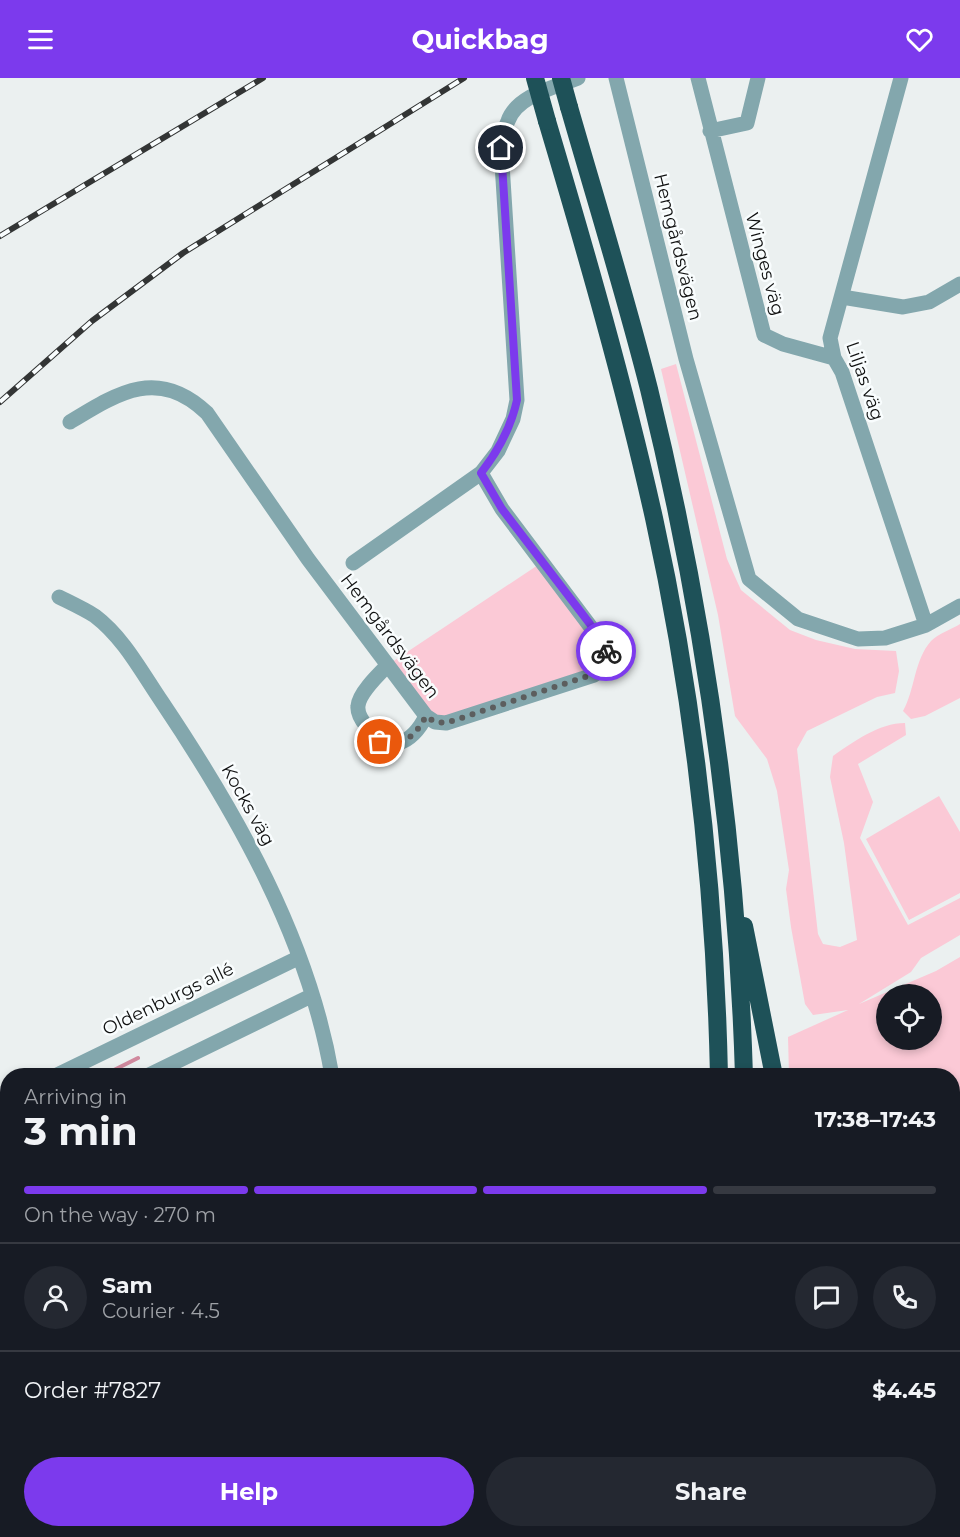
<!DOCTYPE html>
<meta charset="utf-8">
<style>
body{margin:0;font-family:Montserrat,sans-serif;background:#242831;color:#f1f3f6;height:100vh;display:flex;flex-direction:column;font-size:22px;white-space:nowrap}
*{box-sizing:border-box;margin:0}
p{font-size:20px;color:#9ea1a6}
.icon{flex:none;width:33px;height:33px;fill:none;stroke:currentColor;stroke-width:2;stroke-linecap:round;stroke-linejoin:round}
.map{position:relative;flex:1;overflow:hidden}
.details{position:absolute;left:0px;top:990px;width:960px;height:470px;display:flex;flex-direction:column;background:#171b24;border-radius:24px 24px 0 0;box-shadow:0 3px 9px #0003}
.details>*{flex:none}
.controls{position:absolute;left:876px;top:906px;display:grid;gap:12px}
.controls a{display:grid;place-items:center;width:66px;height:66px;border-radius:50%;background:#171b24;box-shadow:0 3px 9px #0003;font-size:30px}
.pin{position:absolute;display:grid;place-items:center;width:51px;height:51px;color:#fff;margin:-26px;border:3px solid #fff;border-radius:50%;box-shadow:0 2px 6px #0007}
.courier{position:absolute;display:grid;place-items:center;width:60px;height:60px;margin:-30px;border:4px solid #7c3aed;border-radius:50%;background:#fff;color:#222;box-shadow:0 2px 8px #0007}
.headline em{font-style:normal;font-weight:700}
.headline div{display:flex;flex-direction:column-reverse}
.headline{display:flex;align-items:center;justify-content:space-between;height:102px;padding:0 24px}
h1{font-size:39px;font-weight:700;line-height:45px}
.bar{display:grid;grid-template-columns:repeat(4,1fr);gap:9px 6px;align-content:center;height:72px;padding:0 24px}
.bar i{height:8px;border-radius:4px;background:#363941}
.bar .current{background:#7c3aed}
.bar p{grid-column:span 4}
.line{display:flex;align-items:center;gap:15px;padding:0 24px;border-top:2px solid #363941}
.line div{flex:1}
.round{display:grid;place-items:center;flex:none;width:63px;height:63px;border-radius:32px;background:#242831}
.button{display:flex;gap:12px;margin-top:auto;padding:12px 24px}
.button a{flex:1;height:69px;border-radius:36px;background:#7c3aed;color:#fff;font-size:24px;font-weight:700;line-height:69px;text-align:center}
.button a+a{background:#242831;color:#f1f3f6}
header{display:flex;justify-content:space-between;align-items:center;height:78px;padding:0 24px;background:#7c3aed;color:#fff;font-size:27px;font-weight:700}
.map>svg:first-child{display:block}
</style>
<header><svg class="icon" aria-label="menu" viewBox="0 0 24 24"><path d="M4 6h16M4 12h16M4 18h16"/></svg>Quickbag<svg class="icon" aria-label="heart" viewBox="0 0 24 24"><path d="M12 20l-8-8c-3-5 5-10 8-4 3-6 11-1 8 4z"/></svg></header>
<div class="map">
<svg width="960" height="1459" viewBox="0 0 960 1459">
<rect width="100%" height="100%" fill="#ebf0f0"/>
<path fill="#fbc9d6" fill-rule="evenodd" d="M676 286 727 481 741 512 790 552 816 562 855 571 896 573 899 593 895 615 877 619 807 653 797 671 818 856 823 866 840 869 857 862 844 765 830 699 833 678C853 664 879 645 905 645L906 657 858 686 873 724 860 760 908 847 960 820V857L921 880 911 894 859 926 936 893 960 879V1241L952 1237V998L789 997 788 959 848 932 813 937 805 926 791 849 786 811 789 792 777 713 767 681 735 638 718 537 661 291ZM886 916H932V962H886Z
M541 485 600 565 604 589 447 641 433 639 392 584Z
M960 546V620L925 638 911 641 903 633C915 612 914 582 931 563 938 556 952 551 960 546Z
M939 718 960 754V815L909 842 866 761Z
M952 1263 960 1266V1409L953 1412Z
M960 1434V1459H886L907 1452H952L953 1437Z
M738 1452H832L811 1459H737Z"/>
<path fill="#d0899e" d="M58 1452H195L178 1459H55Z"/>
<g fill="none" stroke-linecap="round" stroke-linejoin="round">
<path stroke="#d0899e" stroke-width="4" d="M102 998 138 980
M0 1047 8 1043
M952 1293 960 1289
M218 1459 235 1452"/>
<path stroke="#83a7ad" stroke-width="15" d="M616 0 686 281 749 501 798 541 858 561 885 560 926 547 960 528
M698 0 764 257 783 266 834 280
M901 0 830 260 834 280 842 294 926 547
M710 53 747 45 758 0
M842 219 903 229 929 224 960 206
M70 344C119 314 158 289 207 335L308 481 426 638 435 644 446 645 594 597 608 588 609 580 602 564 502 431 481 395
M353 485 481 395 498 373 513 341 517 322 501 70C503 61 504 51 508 43 517 17 556 9 578 0
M59 519C71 525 84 531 95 538 124 560 142 595 162 624 237 736 309 862 332 998
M388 587C379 596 359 615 358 628 357 636 362 643 367 649 387 680 413 664 426 638
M55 998 298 880
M147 998 311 918
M0 1024 8 1020
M0 1068 8 1065
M31 1459 33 1452"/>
<path stroke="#166b75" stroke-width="18" d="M952 1423 960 1421
M845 1459 866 1452"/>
<path stroke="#1e5158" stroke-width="18" d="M569 29C596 123 625 216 649 311 704 535 737 766 744 998
M547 43C586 174 624 306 654 440 694 622 715 811 719 998
M744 848 774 998
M952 1256 960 1258
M699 1459 700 1452
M726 1459 727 1452"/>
<g stroke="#333535" stroke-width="6">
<path id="rail" d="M0 158 263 0
M0 324 92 243 183 175 464 0"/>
</g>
<use href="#rail" stroke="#f9fdfe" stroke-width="4" stroke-dasharray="11" stroke-linecap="butt"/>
<path stroke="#1e5158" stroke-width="18" d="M535 0 547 43
M561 0 569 29"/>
</g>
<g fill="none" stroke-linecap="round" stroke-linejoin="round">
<path stroke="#5c5e5e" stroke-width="6" stroke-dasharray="0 10.8" d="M380 664C402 671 416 657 426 638L435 644 446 645 600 594 608 588 606 573"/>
<path stroke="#7c3aed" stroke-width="8" d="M501 70 517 322C511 350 499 372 481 395L502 431 590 546 606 573"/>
</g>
<g text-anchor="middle" stroke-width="5" stroke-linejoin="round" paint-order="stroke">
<g font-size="18" fill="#0f1010" stroke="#f9fdfe">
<text transform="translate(678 169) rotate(76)" y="6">Hemgårdsvägen</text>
<text transform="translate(765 186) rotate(75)" y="6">Winges väg</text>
<text transform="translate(865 303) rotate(71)" y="6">Liljas väg</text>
<text transform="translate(390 558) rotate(53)" y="6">Hemgårdsvägen</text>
<text transform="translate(248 727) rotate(61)" y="6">Kocks väg</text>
<text transform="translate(168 921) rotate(-26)" y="6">Oldenburgs allé</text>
</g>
</g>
</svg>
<div class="controls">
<a><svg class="icon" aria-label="locate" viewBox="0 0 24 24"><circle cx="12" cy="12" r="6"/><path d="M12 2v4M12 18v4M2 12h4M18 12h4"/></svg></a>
</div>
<div class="pin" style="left:380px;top:664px;background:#ea580c"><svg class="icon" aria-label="bag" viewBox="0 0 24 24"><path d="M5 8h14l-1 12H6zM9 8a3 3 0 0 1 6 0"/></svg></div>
<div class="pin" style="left:501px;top:70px;background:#1f2937"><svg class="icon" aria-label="home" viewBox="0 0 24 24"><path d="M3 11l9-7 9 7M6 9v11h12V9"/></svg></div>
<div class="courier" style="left:606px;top:573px"><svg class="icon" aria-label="bike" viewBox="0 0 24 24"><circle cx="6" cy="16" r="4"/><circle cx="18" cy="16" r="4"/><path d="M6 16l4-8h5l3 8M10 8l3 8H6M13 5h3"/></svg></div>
<section class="details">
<div class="headline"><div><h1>3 min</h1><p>Arriving in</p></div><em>17:38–17:43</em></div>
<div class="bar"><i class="current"></i><i class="current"></i><i class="current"></i><i></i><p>On the way · 270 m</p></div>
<div class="line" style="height:108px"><a class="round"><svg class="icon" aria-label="person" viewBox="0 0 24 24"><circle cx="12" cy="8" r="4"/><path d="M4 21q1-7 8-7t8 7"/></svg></a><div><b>Sam</b><p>Courier · 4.5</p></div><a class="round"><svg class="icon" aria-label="chat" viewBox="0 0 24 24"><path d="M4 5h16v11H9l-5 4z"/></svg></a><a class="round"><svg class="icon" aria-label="phone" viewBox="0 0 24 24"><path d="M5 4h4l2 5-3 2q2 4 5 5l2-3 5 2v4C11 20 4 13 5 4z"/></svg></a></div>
<div class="line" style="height:78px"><div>Order #7827</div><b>$4.45</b></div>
<div class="button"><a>Help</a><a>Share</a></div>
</section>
</div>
